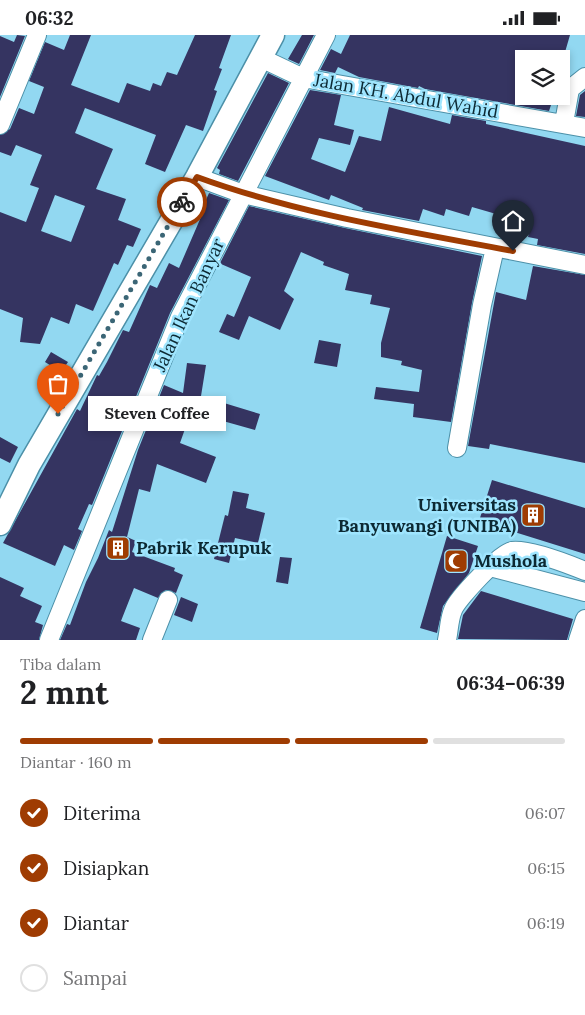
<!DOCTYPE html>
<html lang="id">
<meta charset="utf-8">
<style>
body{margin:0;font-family:Lora,serif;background:#f6f6f6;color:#202124;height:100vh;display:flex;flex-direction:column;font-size:19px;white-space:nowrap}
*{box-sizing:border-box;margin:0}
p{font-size:16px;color:#757577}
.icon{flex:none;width:28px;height:28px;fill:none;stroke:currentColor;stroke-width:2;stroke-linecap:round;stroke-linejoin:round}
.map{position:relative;height:605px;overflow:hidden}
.sheet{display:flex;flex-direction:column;background:#fff;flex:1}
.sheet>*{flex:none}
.fabs{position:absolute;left:515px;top:15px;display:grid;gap:10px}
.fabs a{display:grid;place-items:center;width:55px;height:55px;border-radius:0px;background:#fff;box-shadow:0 2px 8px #0003;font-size:25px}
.pin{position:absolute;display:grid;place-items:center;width:42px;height:42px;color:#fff;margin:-51px -21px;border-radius:50% 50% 50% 0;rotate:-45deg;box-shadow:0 0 5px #0007}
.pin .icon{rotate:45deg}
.courier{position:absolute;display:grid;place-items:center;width:50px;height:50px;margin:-25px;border:4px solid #9f3c02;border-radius:50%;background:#fff;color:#222;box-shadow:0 1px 6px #0007}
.bubble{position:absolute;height:35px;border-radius:0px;background:#fff;box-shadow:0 2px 8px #0003;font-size:16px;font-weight:700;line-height:35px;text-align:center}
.headline em{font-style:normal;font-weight:700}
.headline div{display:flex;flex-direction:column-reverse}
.headline{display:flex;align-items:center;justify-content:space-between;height:85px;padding:0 20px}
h1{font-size:32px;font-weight:700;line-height:38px}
.bar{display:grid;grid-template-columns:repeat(4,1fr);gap:8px 5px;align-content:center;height:60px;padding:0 20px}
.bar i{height:6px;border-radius:4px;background:#e0e0e0}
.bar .on{background:#9f3c02}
.bar p{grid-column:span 4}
ol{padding:0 20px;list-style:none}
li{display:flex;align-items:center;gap:15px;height:55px}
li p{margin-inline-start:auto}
li .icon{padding:5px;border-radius:50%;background:#9f3c02;color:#fff;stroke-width:4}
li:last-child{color:#757577}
li i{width:28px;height:28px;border:2px solid #e0e0e0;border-radius:50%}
.status{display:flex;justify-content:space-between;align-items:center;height:35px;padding:0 25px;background:#fff;direction:ltr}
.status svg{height:14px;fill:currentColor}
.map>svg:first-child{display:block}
</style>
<div class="status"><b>06:32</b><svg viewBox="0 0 49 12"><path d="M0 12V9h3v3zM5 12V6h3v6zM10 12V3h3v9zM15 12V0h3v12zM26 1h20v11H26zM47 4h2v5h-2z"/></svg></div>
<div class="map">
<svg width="585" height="605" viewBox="0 0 585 605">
<rect width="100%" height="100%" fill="#92d8f1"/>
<path fill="#353461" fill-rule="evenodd" d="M17 0 25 1 0 62V1L14 7Z
M70 0H91L71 50 119 68 127 48 150 56 153 48 161 51 167 37 177 40 195 0H231L219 33 222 34 214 55 217 56 203 96 186 90 165 137 145 129 156 100 85 73 75 98 113 114 96 154 126 164 118 185 141 194 133 212 127 210 118 230 114 228 93 276 76 269 69 289 51 282 40 309 20 307 23 283 0 274V177L26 187 39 153 30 150 42 120 16 110 11 121 0 117V100L10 94 19 73 34 79 44 52 29 46 45 7 64 15ZM55 160 85 171 71 207 41 196Z
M302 0H314L299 29 288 24Z
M350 0H570L563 24H524V61H554L549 76 425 54 419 51 418 53 359 42 338 32 335 38 320 35 331 14 341 19Z
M268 38 289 48 238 146 219 139 220 135 217 133Z
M310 55 341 60 334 90 354 95 350 110 319 103 311 124 345 137 359 101 381 106 389 72 450 89 452 80 486 86V89L585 111V219L537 210 538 204 528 202 531 189 472 172 469 181 446 174 444 181 423 174 419 186 362 175 363 173 331 160 329 165 265 141Z
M585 56V82L576 81 580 60Z
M209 158 229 165 170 278 92 470 89 469 78 494 82 496 74 515 64 510 55 531 3 508 77 374 80 376 97 340 99 341 107 327 123 295 129 297 150 250 157 253 169 228 179 233 201 182 199 181Z
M249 171 345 193 482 221 472 268 451 387 413 382 414 369 374 364 376 352 419 357 422 335 401 330 402 326 381 322V308L390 273 370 269 372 260 345 255 349 239 323 230 324 227 301 217 284 256 294 264 280 295 249 281 239 305 219 297 227 279 234 282 251 242 221 229 220 233 218 232Z
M533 231 585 240V428L490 409 489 414 468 411 496 257 526 265Z
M319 305 341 309 337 332 314 328Z
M51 317 68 327 61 337 45 327Z
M187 328 206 330 201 361 260 379 255 395 191 377 180 408 216 422 206 448 157 429 150 457 139 454 127 502 136 506 132 517 175 533 174 536 183 540 176 558 166 555 158 563 134 553 121 586 140 593 136 605H60L67 589 70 590 86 547 98 523 109 495 112 497 138 415 164 350 183 358Z
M0 402 18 412 10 428 0 423Z
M492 445 585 473V519L479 486Z
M233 456 249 459 246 473 265 478 258 508 235 503 229 528 214 524 225 480 228 481Z
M447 501 478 511 469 538 443 571 437 598 420 593Z
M280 522 292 523 288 549 276 547Z
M0 542 24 553 20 561 42 571 35 587 43 590 39 605H0Z
M481 556 573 584 567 605 458 604 463 580Z
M181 562 198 569 192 587 174 580Z"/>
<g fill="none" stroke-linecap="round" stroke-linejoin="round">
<g stroke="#4c90a8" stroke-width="20">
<path id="minor" d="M261 23 303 43 585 93
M564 88 570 54 585 42
M0 90 37 0
M197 142 243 159 347 183 585 230
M457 413 482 270 495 213
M490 532 585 557
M49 605 180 282 326 0
M152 605 168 565
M447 605C449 596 449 584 453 575 457 564 500 518 512 516 529 514 568 529 585 536
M578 605 585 584"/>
</g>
<g stroke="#4c90a8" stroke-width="25">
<path id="major" d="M0 489 29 430 197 142 273 0"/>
</g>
<use href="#minor" stroke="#fff" stroke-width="18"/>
<use href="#major" stroke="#fff" stroke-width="22"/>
</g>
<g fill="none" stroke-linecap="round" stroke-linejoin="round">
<path stroke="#3b6676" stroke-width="5" stroke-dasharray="0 9" d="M58 379 182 167"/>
<path stroke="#9f3c02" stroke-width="6" d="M182 167 197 142C298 179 407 196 513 216"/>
</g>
<defs>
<g id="building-square" transform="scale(1.25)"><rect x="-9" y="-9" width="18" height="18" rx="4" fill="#9f3c02" stroke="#9fe5fe"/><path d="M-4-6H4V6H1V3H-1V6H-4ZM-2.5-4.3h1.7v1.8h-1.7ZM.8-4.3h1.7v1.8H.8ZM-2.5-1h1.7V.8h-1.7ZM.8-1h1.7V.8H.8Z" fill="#fff"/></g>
<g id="mosque-square" transform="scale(1.25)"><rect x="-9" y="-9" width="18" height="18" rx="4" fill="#9f3c02" stroke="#9fe5fe"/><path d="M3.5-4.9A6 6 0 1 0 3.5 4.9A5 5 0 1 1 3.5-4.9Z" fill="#fff"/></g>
</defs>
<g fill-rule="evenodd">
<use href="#building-square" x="533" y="480"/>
<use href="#building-square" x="118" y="513"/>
<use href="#mosque-square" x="456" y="526"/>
</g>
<g text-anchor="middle" stroke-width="5" stroke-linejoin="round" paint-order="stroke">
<g font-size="18" fill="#0c2933" stroke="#9fe5fe">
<text transform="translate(406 61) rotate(10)" y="6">Jalan KH. Abdul Wahid</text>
<text transform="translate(189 270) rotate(-65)" y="6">Jalan Ikan Banyar</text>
</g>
<g font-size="18" font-weight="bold" fill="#0c2933" stroke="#9fe5fe" text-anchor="start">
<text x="516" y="476" text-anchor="end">Universitas<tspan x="516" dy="21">Banyuwangi (UNIBA)</tspan></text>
<text x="136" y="519">Pabrik Kerupuk</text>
<text x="474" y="532">Mushola</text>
</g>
</g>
</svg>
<div class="fabs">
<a><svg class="icon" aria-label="layers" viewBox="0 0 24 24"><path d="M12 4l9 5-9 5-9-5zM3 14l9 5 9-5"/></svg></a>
</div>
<div class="pin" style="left:58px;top:379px;background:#ea580c"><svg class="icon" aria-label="bag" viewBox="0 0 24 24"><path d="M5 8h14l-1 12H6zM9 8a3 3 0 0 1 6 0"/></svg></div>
<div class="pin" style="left:513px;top:216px;background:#1f2937"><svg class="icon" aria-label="home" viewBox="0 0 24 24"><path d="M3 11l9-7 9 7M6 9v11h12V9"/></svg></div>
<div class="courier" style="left:182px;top:167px"><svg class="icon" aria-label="bike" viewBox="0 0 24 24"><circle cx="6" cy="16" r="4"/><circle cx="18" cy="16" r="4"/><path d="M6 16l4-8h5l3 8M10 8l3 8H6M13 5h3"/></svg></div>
<div class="bubble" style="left:88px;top:361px;width:138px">Steven Coffee</div>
</div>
<section class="sheet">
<div class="headline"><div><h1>2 mnt</h1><p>Tiba dalam</p></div><em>06:34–06:39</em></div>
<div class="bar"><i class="on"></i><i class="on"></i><i class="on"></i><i></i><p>Diantar · 160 m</p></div>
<ol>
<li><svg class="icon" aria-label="check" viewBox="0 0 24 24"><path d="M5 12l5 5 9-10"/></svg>Diterima<p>06:07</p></li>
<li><svg class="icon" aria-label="check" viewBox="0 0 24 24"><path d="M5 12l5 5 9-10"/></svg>Disiapkan<p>06:15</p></li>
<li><svg class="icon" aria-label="check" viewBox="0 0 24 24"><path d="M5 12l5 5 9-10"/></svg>Diantar<p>06:19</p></li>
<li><i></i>Sampai</li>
</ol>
</section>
